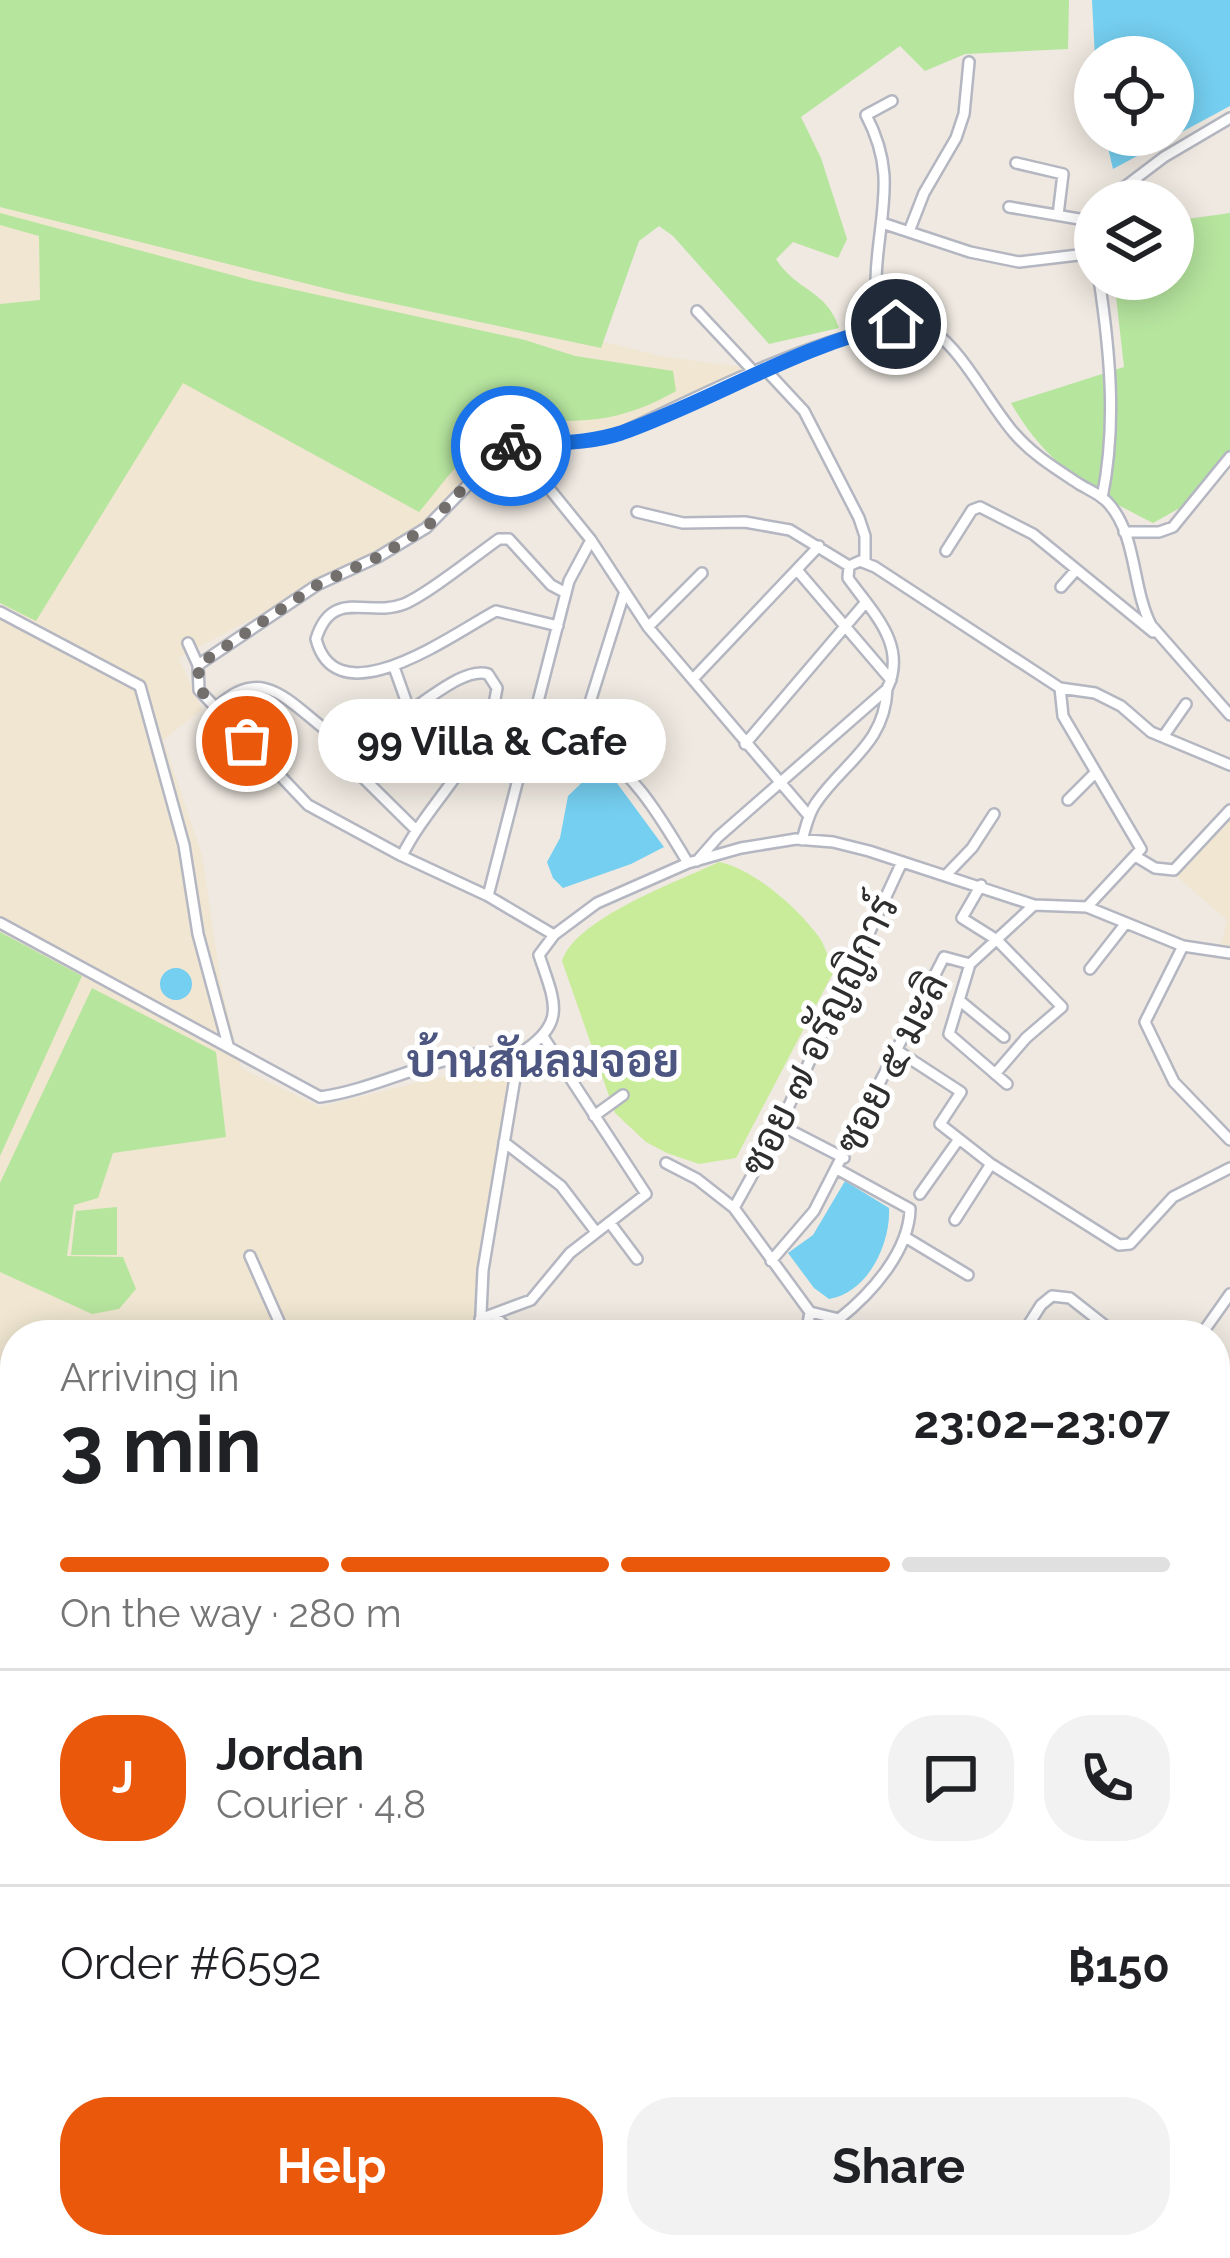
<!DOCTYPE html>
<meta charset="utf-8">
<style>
body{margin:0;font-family:Raleway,Sarabun,sans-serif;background:#f2f2f2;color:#202124;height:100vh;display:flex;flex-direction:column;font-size:45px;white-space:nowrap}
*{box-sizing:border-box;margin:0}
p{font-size:39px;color:#757577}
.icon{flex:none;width:66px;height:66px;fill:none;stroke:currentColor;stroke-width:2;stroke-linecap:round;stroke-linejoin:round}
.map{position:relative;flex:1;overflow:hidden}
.side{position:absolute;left:0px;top:1320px;width:1230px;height:939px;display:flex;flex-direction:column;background:#fff;border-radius:48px 48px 0 0;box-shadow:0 6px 30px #0003}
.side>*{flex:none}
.buttons{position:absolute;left:1074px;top:36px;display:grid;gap:24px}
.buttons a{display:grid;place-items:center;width:120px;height:120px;border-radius:50%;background:#fff;box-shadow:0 6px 30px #0003;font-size:60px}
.pin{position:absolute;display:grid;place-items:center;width:102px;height:102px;color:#fff;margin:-51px;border:6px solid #fff;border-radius:50%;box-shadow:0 3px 12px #0007}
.courier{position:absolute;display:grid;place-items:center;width:120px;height:120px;margin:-60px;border:9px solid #1a73e8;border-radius:50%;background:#fff;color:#222;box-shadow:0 3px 15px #0007}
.bubble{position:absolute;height:84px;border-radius:42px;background:#fff;box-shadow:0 6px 30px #0003;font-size:39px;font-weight:700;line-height:84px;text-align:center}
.overview em{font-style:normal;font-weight:700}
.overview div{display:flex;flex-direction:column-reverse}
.overview{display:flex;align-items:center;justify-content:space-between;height:204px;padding:0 60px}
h1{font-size:78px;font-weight:700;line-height:90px}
.bar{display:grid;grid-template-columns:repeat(4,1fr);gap:18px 12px;align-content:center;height:144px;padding:0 60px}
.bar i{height:15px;border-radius:9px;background:#e0e0e0}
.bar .on{background:#ea580c}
.bar p{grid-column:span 4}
.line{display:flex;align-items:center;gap:30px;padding:0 60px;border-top:3px solid #e0e0e0}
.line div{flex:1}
.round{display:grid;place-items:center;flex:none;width:126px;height:126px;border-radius:48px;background:#f2f2f2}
.action{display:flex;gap:24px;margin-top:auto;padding:24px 60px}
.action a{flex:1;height:138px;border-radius:48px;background:#ea580c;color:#fff;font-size:48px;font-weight:700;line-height:138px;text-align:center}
.action a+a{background:#f2f2f2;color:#202124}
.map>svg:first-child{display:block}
</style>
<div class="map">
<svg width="1230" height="2258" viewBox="0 0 1230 2258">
<rect width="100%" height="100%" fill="#efe9e1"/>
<path fill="#f0e6d1" d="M0 190 660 356 750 368 703 394 615 430 510 439 482 456 430 523 179 658 202 710 163 740 202 855 221 983 241 1068 320 1107 511 1059 474 1308V1335H15V1489L0 1471Z
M1230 819V947L1221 945 1227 920 1176 876Z
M14 1973 15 2244H190L178 2258H0V1983Z"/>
<path fill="#b6e59e" d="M0 0H1069L1068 49 965 54 925 71 900 46 801 117 821 158 847 239 838 258 793 242 776 259C796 291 827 290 839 328L769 344 673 236 659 226 639 241 601 348 348 294 0 207Z
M0 213 254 281 525 340 575 356 673 371 676 391C652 405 626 415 598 419 564 423 530 418 497 433 465 448 442 486 419 512L183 383 36 621 0 603V304L40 300 39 236 0 225Z
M1230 213V452L1187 504 1153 523C1091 492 1046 464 1011 403L1124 367 1114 279H1173V221Z
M0 932 82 976 0 1156Z
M92 988 216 1052 226 1137 113 1153 98 1198 74 1205 67 1256 123 1257 136 1289 119 1309 92 1314 0 1272V1183Z
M117 1207V1255H71L76 1211Z
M0 2191 15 2199 18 2248 0 2239Z"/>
<path fill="#c9ec9a" d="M719 862C754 869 798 908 819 937 826 947 829 961 833 973L736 1158 699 1164 667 1153 646 1142 615 1113 562 961C576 918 679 881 719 862Z"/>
<path fill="#75cff0" d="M1092 0H1230V106L1113 169 1105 135H1173V57L1095 58Z
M597 768 611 775 664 847 631 864 563 888 553 878 547 862 560 838 568 796Z
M160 984a16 16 0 1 1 32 0a16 16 0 1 1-32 0Z
M845 1181 889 1208C891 1243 868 1293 829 1299L814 1288 788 1253 813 1235Z"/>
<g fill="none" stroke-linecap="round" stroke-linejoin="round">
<path stroke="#75cff0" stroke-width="3" d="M1215 1734 1230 1729
M857 2244 898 2258
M506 2258 522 2244"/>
<g stroke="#b4b7c1" stroke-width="14">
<path id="minor" d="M1016 163 1063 174 1058 215
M1106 201 1164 157 1230 118
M1009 207 1091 221
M1095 216 1091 221 1095 248
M882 223 970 252 1019 262 1095 253
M910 229 924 193 956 138 964 114 969 62
M1099 279C1110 351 1117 426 1102 498
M697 311 754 372
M876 328C876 306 875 284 877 262 882 204 895 170 866 115L892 101
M764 368 804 411 859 518 865 536V562
M514 445 591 540 648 627 809 816
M637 512 683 523 745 522 790 530 849 566 860 561 875 567 1060 688 1095 693 1121 706 1151 732 1230 765
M1124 532H1159L1173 527 1230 457
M946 551 972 510 980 507 1033 534 1153 632
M797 570 891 680
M1061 587 1076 570
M0 612 140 686 184 845 198 934 228 1045
M558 626 496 611C457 631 337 721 316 639 332 587 368 618 404 604 427 595 476 555 499 539H509L551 585 566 593
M648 627 702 573
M188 643 198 665 199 690 308 805 402 856 488 896 554 935
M198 665 317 585 378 557 426 528 504 448 588 441 618 434C679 408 880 299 935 333 961 349 991 407 1014 433 1033 455 1055 468 1079 484 1089 490 1102 495 1109 504 1137 536 1132 588 1151 625L1230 715
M394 667 410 712
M693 679 819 546
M1060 688 1063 716 1141 849 1087 907
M216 708C261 664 287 700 327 731 346 730 367 732 385 725 414 714 461 665 488 674L497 688C489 753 429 800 402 856
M327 731 330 745 415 829
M578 737C630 765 659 814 688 863
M1163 737 1186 704
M745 744 866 602
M570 766 624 594
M1068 800 1095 773
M802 840C806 827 808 814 816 803 844 762 885 744 887 689
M1135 856 1155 868 1174 870 1230 810
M697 861 718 837 887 689C908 645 873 613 848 578L849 566
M946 875 972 848 994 814
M981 885 962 918 997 940 1062 1007 1026 1038 995 1074
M488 896 569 581 591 540
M0 923 320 1097C386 1088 452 1044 519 1054 568 1023 555 1003 539 955L554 935 597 903 688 863 741 848 796 839 833 842 869 851 1034 905 1087 907 1183 946 1230 953
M1183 946 1145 1022 1174 1082 1230 1140
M970 964 949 1034 1007 1084
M1090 969 1126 923
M959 1000 1004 1037
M898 1051 961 1092 940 1124 991 1164 1119 1245 1130 1244 1173 1197 1230 1168
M594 1116 623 1095
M780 1125 844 1158
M504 1142 561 1186 596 1232
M666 1163 697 1179 734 1208 810 1312 839 1319C872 1293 909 1251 910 1209L837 1169
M920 1194 959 1139
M734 1208 780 1125 902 862
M955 1220 991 1164
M610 1223 637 1259
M905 1237 968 1275
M250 1256 285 1335
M771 1261 814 1211 944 957 970 964 1034 905
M493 1315 515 1335
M480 1319 531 1300 570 1253 646 1194 544 1038
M480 1335 483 1270 519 1054
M806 1335 810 1312
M1022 1335 1041 1305 1052 1296 1070 1298 1117 1335
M1201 1335 1230 1294
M0 1485 15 1508
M0 1689 15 1707
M1215 1741 1230 1736
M0 1747 15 1734
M1215 2049 1230 2036
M1215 2063 1230 2071
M1215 2229 1230 2240
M887 2244 927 2258
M1153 2244 1169 2258
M524 2258 539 2244"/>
</g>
<g stroke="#c9c9c9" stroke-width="16">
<path id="major" d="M1215 1661 1230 1656
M1215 1703 1230 1698
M316 2258 328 2244
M370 2258 386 2244"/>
</g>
<use href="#minor" stroke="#fff" stroke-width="9"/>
<use href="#major" stroke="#f2d163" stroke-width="12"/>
</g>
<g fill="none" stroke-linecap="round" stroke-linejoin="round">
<path stroke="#726f6d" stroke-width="12" stroke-dasharray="0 21.6" d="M247 741 200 690 198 665 317 585 378 557 426 528 495 454 511 446"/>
<path stroke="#1a73e8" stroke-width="15" d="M511 446C548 442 584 445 621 433 714 400 798 345 896 324"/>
</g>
<g text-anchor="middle" stroke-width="10" stroke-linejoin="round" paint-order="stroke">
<g font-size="42" fill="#2e2e2e" stroke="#fff">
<text transform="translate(819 1035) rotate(-64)" y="15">ซอย ๗ อรัญญิการ์</text>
<text transform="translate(891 1063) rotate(-63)" y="15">ซอย ๕ มะลิ</text>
</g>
<g font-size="45" font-weight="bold" fill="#4d5680" stroke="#fff">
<text x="543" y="1077">บ้านสันลมจอย</text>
</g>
</g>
</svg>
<div class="buttons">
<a><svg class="icon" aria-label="locate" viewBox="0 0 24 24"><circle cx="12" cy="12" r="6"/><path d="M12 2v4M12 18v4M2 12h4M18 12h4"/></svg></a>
<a><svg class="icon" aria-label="layers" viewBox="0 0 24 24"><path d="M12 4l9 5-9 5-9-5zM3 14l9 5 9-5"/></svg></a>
</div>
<div class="pin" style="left:247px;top:741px;background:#ea580c"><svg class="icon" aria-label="bag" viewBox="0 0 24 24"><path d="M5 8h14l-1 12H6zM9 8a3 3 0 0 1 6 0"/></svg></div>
<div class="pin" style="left:896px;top:324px;background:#1f2937"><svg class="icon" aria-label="home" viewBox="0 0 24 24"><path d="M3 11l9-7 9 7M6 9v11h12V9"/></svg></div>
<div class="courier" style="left:511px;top:446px"><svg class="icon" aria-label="bike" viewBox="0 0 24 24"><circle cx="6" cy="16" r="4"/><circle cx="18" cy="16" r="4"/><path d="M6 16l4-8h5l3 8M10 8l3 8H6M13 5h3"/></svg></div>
<div class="bubble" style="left:318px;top:699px;width:348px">99 Villa &amp; Cafe</div>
<section class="side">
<div class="overview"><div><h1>3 min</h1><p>Arriving in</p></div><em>23:02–23:07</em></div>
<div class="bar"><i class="on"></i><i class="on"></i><i class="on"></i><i></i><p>On the way · 280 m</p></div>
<div class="line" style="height:216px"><b class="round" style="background:#ea580c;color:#fff">J</b><div><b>Jordan</b><p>Courier · 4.8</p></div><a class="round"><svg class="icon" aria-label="chat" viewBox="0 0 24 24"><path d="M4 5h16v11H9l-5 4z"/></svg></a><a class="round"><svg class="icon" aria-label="phone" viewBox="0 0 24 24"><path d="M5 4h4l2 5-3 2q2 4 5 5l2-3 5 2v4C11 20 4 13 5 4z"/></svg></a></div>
<div class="line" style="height:156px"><div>Order #6592</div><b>฿150</b></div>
<div class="action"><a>Help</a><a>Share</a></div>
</section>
</div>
